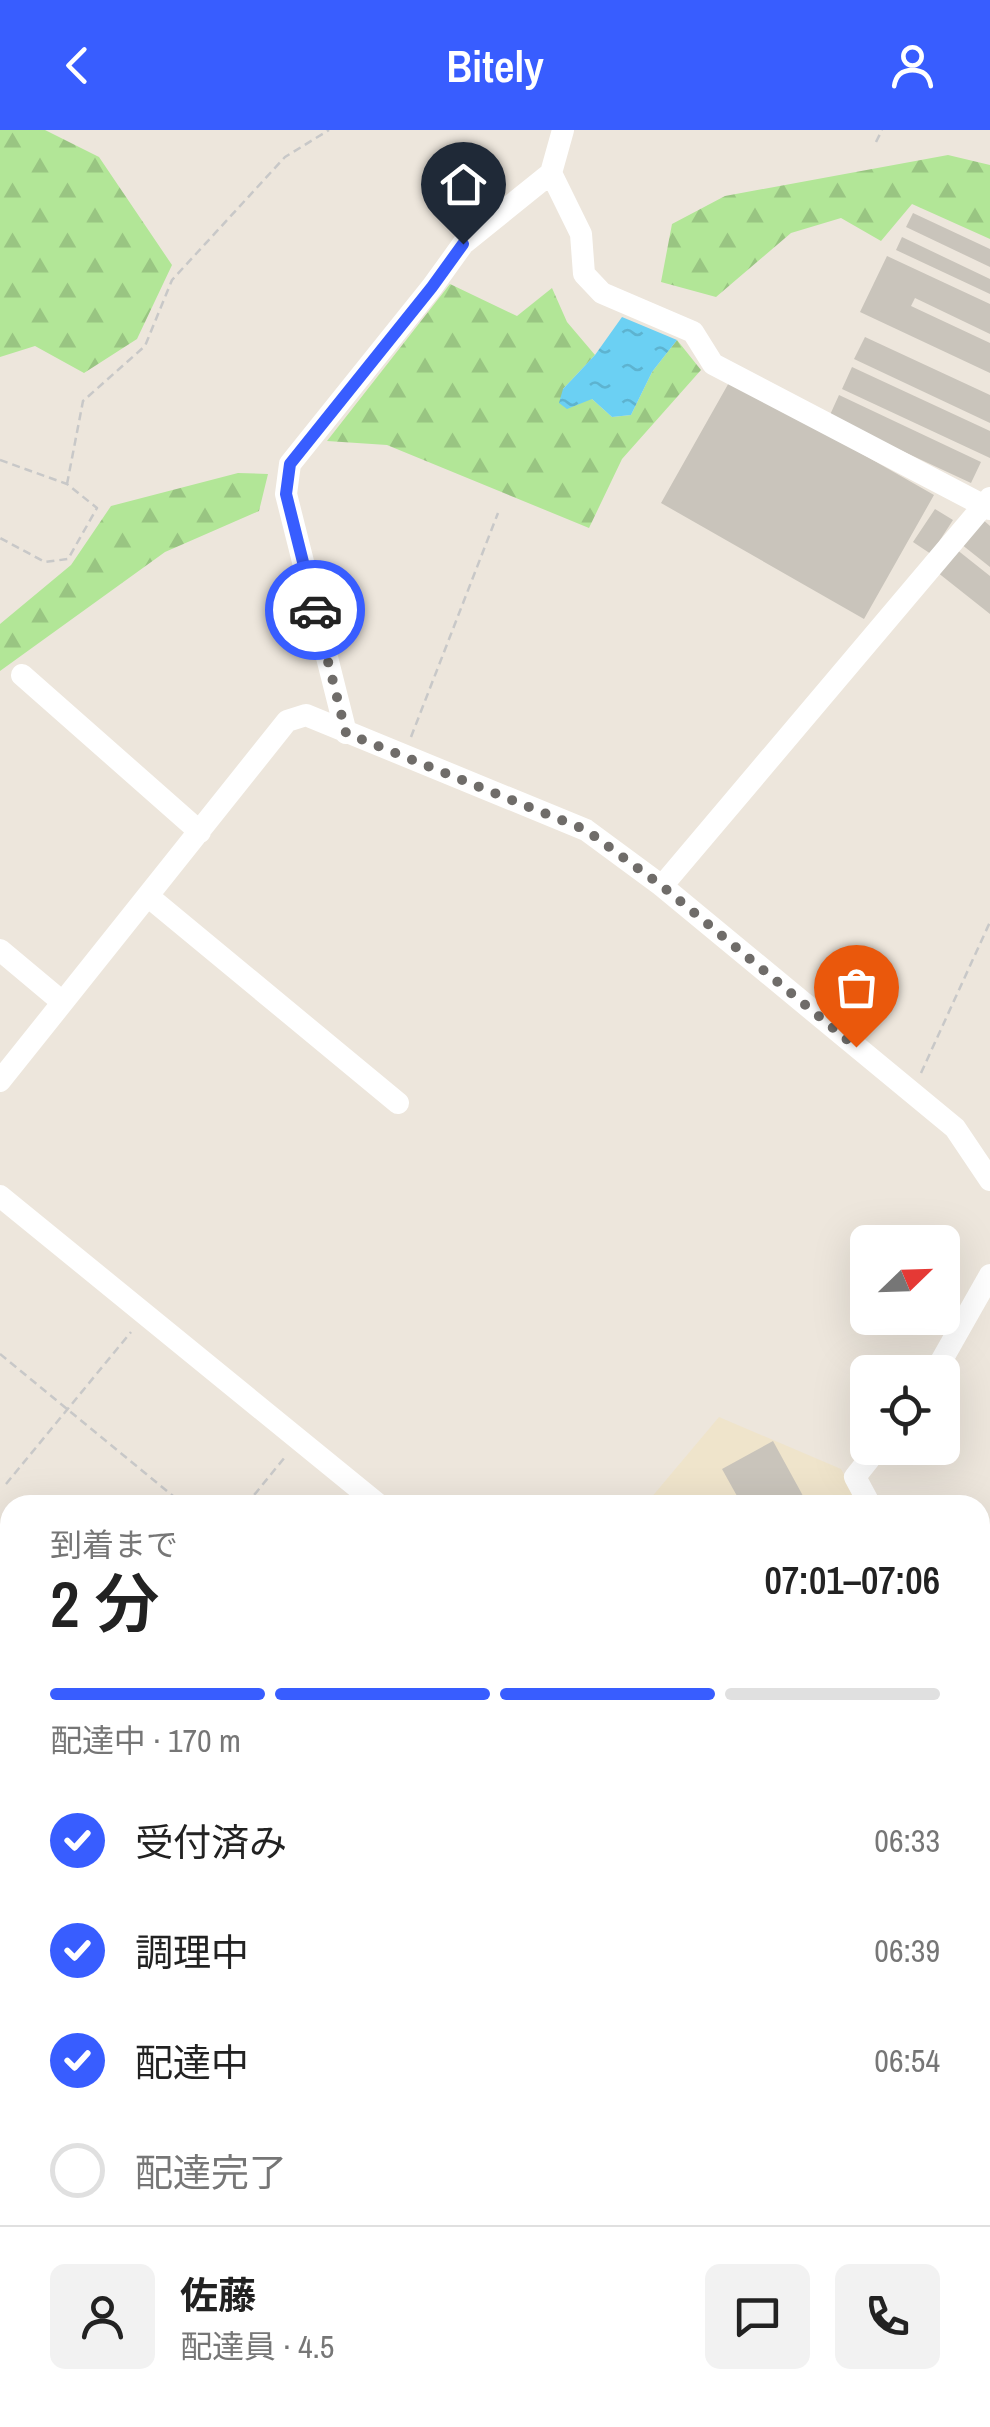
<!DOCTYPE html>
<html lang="ja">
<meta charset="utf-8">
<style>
body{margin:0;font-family:"Archivo Narrow","Noto Sans JP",sans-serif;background:#f2f2f2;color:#222;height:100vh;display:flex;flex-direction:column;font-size:38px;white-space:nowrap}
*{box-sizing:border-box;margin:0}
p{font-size:32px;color:#767676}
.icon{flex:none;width:55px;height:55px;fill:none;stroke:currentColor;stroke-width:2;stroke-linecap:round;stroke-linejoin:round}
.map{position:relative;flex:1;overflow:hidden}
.details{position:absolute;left:0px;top:1365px;width:990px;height:932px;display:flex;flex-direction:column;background:#fff;border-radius:30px 30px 0 0;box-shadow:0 10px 40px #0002}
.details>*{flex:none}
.needle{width:65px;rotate:67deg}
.tools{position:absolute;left:850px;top:1095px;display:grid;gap:20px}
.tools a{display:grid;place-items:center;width:110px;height:110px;border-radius:15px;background:#fff;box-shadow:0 10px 40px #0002;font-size:50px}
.pin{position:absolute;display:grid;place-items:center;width:85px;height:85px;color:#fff;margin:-102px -42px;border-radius:50% 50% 50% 0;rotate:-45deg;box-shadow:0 0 10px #0007}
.pin .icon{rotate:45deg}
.courier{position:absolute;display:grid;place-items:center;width:100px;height:100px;margin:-50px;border:8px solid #385dff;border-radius:50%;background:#fff;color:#222;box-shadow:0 2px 12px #0007}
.summary em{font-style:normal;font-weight:600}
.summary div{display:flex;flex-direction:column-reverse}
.summary{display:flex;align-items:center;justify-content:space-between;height:170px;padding:0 50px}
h1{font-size:65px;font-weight:600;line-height:75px}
.bar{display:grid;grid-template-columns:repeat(4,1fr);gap:15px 10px;align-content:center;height:120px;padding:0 50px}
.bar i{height:12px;border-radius:8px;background:#e0e0e0}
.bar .active{background:#385dff}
.bar p{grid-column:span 4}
.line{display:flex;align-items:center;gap:25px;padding:0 50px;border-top:2px solid #e0e0e0}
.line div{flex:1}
.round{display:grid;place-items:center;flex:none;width:105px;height:105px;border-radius:15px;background:#f2f2f2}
ol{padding:0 50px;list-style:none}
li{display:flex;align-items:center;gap:30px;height:110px}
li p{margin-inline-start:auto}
li .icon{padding:10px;border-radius:50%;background:#385dff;color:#fff;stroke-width:4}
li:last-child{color:#767676}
li i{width:55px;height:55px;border:5px solid #e0e0e0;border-radius:50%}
header{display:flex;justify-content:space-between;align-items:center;height:130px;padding:0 50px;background:#385dff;color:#fff;font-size:45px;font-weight:600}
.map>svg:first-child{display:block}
</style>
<header><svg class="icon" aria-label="back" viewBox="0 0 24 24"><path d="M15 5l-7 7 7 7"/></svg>Bitely<svg class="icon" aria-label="person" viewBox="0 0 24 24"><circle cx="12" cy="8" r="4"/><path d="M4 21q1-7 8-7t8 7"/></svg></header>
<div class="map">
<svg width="990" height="2297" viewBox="0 0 990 2297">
<defs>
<pattern id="forest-firs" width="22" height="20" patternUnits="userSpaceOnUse" patternTransform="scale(2.5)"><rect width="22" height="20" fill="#b2e697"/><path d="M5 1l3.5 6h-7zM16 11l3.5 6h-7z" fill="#99c582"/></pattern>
<pattern id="water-ripples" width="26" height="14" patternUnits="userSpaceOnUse" patternTransform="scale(2.5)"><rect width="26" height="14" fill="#6bd0f3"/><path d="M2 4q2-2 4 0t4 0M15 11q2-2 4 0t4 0" fill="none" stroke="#5db3d0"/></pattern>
</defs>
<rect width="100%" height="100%" fill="#ede6dc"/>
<path fill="#efe4cb" d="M719 1287 841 1339 861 1375H645Z"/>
<path fill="url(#forest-firs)" d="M0 0H45L99 27 172 135 137 209 84 243 35 216 0 227Z
M948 25 990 35V109L912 74 881 111 841 88 791 103 716 167 661 152 672 94 725 66Z
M450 154 517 186 552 158 567 192 595 225 563 259 592 269 612 287 631 285 652 242 677 210 701 240 622 329 589 398 387 315 327 311Z
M238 343 268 344 259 381 165 422 0 541V494L71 435 111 376Z
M201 2288H381L393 2297H209Z"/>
<path fill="url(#water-ripples)" d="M622 187 677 210 652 242 631 285 612 287 592 269 567 279 559 273 563 259 595 225Z"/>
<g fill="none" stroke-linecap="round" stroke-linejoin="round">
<path stroke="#6bd0f3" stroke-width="30" d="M0 1969 10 1974
M400 2288 412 2297"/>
</g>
<path fill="#c9c4bb" d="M913 83 990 119V137L906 97Z
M902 107 990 149V164L896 120Z
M887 126 990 174V204L915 168 911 176 990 213V243L860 182Z
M865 207 990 265V293L854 229Z
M852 237 990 301V328L842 259Z
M731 249 934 365 864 489 661 373Z
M839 265 981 332 971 353 829 287Z
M935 379 953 390 931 424 913 412Z
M981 388 990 396V437L961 414Z
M956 419 990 446V484L937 442Z
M773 1311 808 1375H742L722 1339Z
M882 2288H913L918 2297H887Z"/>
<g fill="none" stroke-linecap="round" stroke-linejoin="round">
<path stroke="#c8c8c8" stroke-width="2.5" stroke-dasharray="8 5" stroke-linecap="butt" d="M876 12 882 0
M0 330 67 354 97 378 68 429 45 432 0 408
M67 354 83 271 145 216 172 150 285 27 329 0
M411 607 498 383
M921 943 990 792
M0 1224 184 1375
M6 1354 131 1202
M246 1375 285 1327
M0 1455 10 1443"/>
<path stroke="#fff" stroke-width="22" d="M551 43 581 104 584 144 602 163 693 202 713 234 990 379
M22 545 200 702
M346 603 286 364 290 334 432 157 463 114 551 43 563 0
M662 756 990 368
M149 767 398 973
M0 820 61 871
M0 951 287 591 306 585 586 700 662 756 955 998 990 1050
M0 1066 379 1375
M935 1242 990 1145
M870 1375 855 1347 878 1318
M980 1528 990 1516
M980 1542 990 1550
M0 1776 10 1786
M980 1868 990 1856
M980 2025 990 2033
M0 2232 10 2221
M481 2288 488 2297
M0 2295 5 2297
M579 2297 580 2288"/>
</g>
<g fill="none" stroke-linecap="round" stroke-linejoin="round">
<path stroke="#6f6c69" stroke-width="10" stroke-dasharray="0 18" d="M315 480 346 603 586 700 662 756 856 917"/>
<path stroke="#385dff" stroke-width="12" d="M315 480 286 364 290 334 432 157 463 114"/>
</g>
</svg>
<div class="tools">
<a><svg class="needle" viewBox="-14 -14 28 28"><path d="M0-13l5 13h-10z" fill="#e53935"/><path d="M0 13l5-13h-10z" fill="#767676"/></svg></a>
<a><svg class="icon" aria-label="locate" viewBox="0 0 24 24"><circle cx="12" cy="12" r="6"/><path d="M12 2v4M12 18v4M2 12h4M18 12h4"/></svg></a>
</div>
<div class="pin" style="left:856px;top:917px;background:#ea580c"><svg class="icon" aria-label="bag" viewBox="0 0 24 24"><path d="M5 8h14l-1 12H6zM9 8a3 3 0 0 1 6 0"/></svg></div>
<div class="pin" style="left:463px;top:114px;background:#1f2937"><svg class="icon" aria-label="home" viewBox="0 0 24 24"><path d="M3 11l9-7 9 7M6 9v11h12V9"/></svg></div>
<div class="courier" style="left:315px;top:480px"><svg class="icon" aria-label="car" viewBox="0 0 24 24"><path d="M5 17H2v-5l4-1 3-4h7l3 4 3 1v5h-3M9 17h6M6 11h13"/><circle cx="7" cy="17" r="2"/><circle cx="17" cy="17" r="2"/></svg></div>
<section class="details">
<div class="summary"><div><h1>2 分</h1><p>到着まで</p></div><em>07:01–07:06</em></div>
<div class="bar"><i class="active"></i><i class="active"></i><i class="active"></i><i></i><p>配達中 · 170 m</p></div>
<ol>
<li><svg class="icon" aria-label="check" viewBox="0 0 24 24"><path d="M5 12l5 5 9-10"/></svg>受付済み<p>06:33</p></li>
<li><svg class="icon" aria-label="check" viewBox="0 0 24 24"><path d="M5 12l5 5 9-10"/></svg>調理中<p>06:39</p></li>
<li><svg class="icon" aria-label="check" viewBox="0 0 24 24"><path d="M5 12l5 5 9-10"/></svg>配達中<p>06:54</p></li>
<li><i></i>配達完了</li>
</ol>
<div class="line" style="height:180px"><a class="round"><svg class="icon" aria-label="person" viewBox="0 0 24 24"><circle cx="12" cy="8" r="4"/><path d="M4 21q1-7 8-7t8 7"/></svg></a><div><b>佐藤</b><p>配達員 · 4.5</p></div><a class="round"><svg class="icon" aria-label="chat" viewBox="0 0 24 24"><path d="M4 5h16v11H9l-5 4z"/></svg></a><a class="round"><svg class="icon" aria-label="phone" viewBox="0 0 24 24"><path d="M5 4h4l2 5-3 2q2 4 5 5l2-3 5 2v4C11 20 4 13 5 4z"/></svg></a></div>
</section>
</div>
